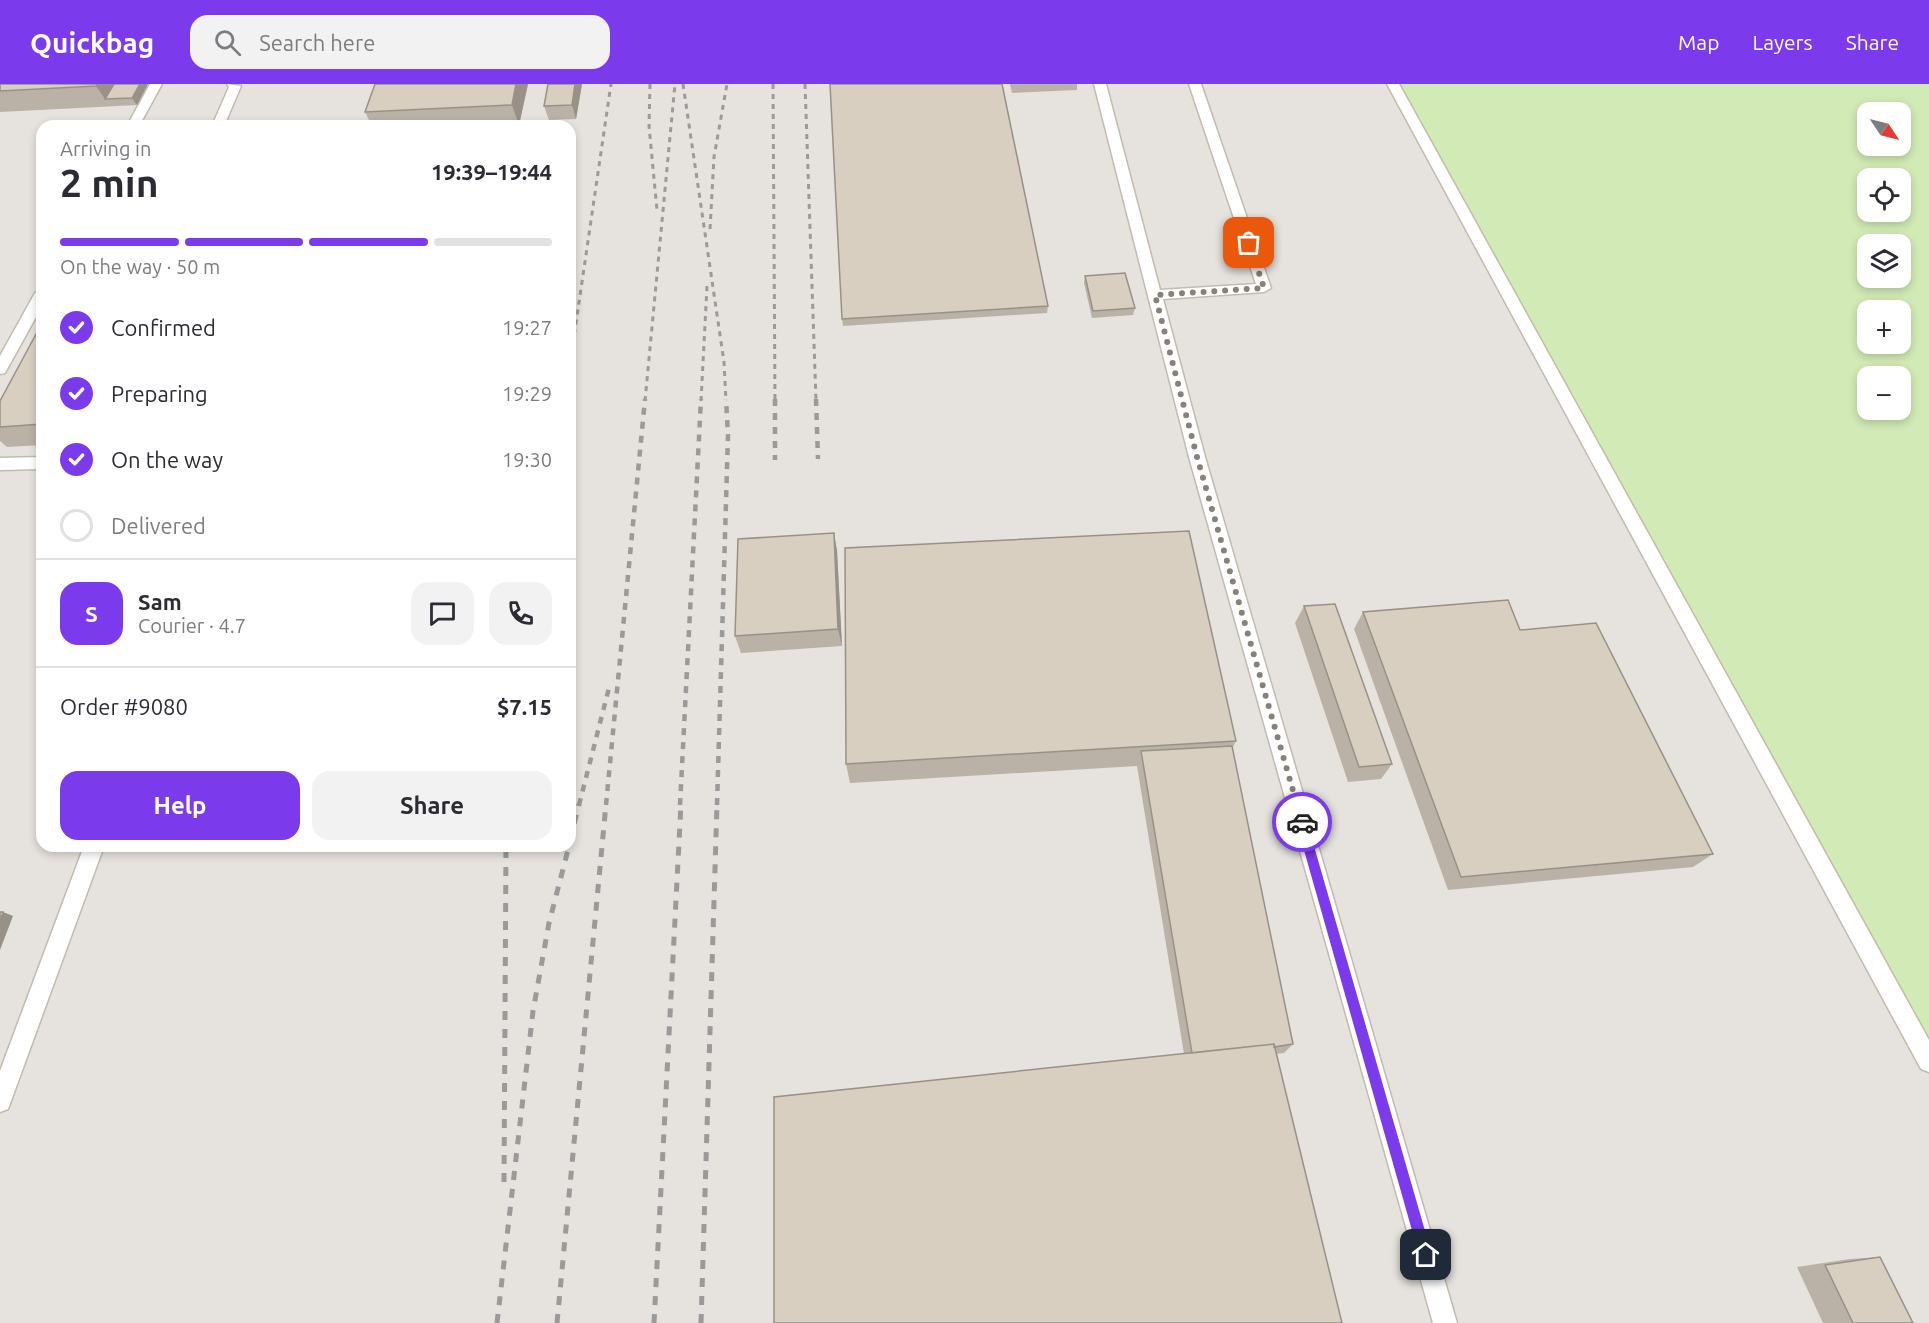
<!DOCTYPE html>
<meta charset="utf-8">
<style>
body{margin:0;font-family:Ubuntu,sans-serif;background:#f2f2f3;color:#2b2b33;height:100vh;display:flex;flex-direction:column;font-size:22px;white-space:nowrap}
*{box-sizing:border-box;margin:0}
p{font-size:20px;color:#7c7c81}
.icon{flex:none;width:33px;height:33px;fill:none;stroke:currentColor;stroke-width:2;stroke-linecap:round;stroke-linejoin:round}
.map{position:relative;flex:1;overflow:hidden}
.drawer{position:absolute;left:36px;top:36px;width:540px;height:732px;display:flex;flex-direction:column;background:#fff;border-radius:18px;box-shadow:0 3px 9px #0003}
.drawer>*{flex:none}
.needle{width:39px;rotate:125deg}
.controls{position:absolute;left:1857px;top:18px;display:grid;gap:12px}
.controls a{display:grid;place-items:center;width:54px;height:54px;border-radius:12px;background:#fff;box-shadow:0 3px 9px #0003;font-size:30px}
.pin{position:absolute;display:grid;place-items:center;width:51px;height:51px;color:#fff;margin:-26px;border-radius:12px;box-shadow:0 3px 9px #0006}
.courier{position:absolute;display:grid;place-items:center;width:60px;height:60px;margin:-30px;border:4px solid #7c3aed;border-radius:50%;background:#fff;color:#222;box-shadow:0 2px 8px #0007}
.head em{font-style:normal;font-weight:600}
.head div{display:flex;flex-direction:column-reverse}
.head{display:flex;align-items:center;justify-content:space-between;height:102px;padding:0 24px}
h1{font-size:39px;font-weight:600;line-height:45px}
.bar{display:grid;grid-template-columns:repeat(4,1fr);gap:9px 6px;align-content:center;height:72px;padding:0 24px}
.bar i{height:8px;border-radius:4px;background:#e1e1e2}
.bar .active{background:#7c3aed}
.bar p{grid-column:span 4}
.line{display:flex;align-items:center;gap:15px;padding:0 24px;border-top:2px solid #e1e1e2}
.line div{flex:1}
.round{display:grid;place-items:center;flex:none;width:63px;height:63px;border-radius:18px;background:#f2f2f3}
ol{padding:0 24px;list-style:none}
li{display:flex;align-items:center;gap:18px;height:66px}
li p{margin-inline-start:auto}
li .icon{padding:6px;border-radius:50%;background:#7c3aed;color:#fff;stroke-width:4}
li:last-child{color:#7c7c81}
li i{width:33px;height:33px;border:3px solid #e1e1e2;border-radius:50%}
.action{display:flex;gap:12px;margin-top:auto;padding:12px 24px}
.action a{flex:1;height:69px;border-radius:18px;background:#7c3aed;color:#fff;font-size:24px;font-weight:600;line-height:69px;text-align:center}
.action a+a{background:#f2f2f3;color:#2b2b33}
header{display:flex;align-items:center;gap:36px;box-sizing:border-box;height:84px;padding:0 30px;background:#7c3aed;color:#fff}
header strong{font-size:28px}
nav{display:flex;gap:33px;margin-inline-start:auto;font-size:21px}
.search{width:420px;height:54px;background:#f2f2f3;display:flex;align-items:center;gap:15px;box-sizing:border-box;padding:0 21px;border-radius:18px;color:#7c7c81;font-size:22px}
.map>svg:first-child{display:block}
</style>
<header>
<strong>Quickbag</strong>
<div class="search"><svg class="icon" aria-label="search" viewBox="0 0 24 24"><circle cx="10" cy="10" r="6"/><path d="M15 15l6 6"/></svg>Search here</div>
<nav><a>Map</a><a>Layers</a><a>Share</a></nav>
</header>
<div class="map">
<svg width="1929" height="1239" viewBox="0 0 1929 1239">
<rect width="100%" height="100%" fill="#f6f3ec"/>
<path fill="#e6e2dd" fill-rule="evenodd" d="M0 0H1393L1929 976V1239H0ZM42 42H570V762H42Z"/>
<path fill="#d2eab5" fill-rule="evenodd" d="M1393 0H1929V977ZM1868 28H1900V62H1868ZM1868 94H1900V128H1868ZM1868 160H1900V194H1868ZM1868 226H1900V260H1868ZM1868 292H1900V326H1868Z"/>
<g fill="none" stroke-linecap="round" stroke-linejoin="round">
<g stroke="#c2bbae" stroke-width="3">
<path id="service" d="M150 0H162L139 42H127Z
M227 0 241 2 224 42H212L229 3Z
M1094 0H1106L1160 206 1256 200 1189 0H1201L1271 204 1264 208 1163 215 1205 373 1457 1239H1433L1189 373Z
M1387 0H1399L1929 956V988L1921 985Z
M42 204V222L5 289 0 290V272L35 209Z
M42 373V385L0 386V374Z
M84 762H104L11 1017 8 1025 0 1028V987Z"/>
</g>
<use href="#service" fill="#fff" fill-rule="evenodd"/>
<path stroke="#9a9a9a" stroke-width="3" stroke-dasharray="5 5" stroke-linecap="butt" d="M650 0 649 42 657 126
M683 0 724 278 726 317
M773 0 775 317
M805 0 816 317
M710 145 714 73 727 0
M570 280 611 0
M645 317 675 0
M701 317 707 202"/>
<path stroke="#9a9a9a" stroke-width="4.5" stroke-dasharray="7 7" stroke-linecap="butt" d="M775 315V376
M816 315 818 375
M579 721 610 600
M606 721 645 315
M680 721 701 315
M717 721 728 351 726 315"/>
<path stroke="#9a9a9a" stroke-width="5" stroke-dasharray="9 9" stroke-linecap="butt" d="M570 757 579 720
M504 1098 506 762
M497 1239 533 927 549 839 569 762
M557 1239 606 720
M654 1239 681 720
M701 1239 717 720"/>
</g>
<path fill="#bab2a6" d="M0 0H148L137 21 0 28Z
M528 0 519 41 497 42H372L365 28Z
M548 0H582L576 35 549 36 544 22Z
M1010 0H1077V6L1012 9Z
M1085 192 1135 224 1133 231 1092 234 1084 199Z
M1048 222 1047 229 843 242 842 235Z
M42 239V361L7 363 0 357V317Z
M834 449 837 467 842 562 741 569 735 552Z
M1304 522 1392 680 1381 695 1348 698 1295 539Z
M1363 528 1520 546 1713 770 1693 783 1448 806 1354 545Z
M1236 657 1232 665 1293 960 1284 969 1276 970H1184L1137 682 850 699 846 680Z
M1880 1173 1913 1239H1823L1797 1183 1850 1175Z"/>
<path fill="#979187" d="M97 0H123L105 15 96 2Z
M140 0H148L137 21 132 14Z
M516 0H528L519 41 512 21Z
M575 0H582L576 35 572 21Z
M834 449 837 467 842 562 838 545Z
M3 828 13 832 0 866V837Z"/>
<path fill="#d8cfc1" stroke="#979187" stroke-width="1.5" d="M0 0H97L96 2 0 7Z
M114 0H140L132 14 105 15Z
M375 0H516L512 21 365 28Z
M548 0H575L572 21 544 22Z
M830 0H1002L1048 222 842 235Z
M1125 189 1135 224 1093 227 1085 192Z
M42 239V340L0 343V317Z
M1189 447 1236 657 846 680 845 464Z
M834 449 838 545 735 552 738 455Z
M1508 516 1520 546 1596 539 1713 770 1461 793 1363 528Z
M1335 520 1392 680 1359 683 1304 522Z
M1232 662 1293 960 1274 963V960L1192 969 1141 667Z
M0 828H3L0 837Z
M1274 960 1342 1239H774V1013Z
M1880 1173 1913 1239H1853L1825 1181Z"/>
<path fill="#7c3aed" d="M1302 733 1307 738 1432 1171 1430 1175 1426 1177 1421 1175 1419 1171 1296 738Z"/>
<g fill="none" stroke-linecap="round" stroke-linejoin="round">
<path stroke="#878178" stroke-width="6" stroke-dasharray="0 10.8" d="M1249 159 1264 204 1155 211 1197 373 1302 738"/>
</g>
</svg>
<div class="controls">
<a><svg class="needle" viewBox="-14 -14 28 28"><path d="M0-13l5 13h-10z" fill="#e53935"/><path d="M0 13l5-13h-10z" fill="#7c7c81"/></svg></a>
<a><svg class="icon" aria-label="locate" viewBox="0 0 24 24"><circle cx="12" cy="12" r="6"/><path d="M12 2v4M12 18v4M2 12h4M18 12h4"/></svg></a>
<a><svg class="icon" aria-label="layers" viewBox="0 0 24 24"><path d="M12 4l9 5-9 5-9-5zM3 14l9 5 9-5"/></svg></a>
<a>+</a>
<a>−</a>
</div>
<div class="pin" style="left:1249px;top:159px;background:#ea580c"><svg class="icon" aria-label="bag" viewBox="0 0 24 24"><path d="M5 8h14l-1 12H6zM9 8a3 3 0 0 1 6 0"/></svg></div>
<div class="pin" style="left:1426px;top:1171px;background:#1f2937"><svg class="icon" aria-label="home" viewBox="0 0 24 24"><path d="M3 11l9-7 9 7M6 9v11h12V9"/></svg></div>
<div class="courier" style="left:1302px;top:738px"><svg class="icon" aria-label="car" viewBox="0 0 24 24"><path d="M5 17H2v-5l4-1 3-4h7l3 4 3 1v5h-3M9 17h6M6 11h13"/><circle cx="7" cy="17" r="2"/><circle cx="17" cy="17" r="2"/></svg></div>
<section class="drawer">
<div class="head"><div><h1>2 min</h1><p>Arriving in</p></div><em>19:39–19:44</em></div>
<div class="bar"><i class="active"></i><i class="active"></i><i class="active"></i><i></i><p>On the way · 50 m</p></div>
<ol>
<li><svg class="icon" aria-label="check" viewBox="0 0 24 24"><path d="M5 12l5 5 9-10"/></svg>Confirmed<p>19:27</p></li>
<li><svg class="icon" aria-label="check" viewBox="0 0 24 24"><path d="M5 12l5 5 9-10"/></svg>Preparing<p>19:29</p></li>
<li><svg class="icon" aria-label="check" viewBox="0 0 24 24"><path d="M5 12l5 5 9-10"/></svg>On the way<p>19:30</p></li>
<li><i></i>Delivered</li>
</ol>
<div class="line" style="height:108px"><b class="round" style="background:#7c3aed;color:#fff">S</b><div><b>Sam</b><p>Courier · 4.7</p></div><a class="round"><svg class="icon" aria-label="chat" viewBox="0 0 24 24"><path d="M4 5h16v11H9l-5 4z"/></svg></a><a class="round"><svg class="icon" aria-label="phone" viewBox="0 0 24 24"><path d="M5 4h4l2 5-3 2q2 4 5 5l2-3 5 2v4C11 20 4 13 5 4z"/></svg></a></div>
<div class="line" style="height:78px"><div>Order #9080</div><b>$7.15</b></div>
<div class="action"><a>Help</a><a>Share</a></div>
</section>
</div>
